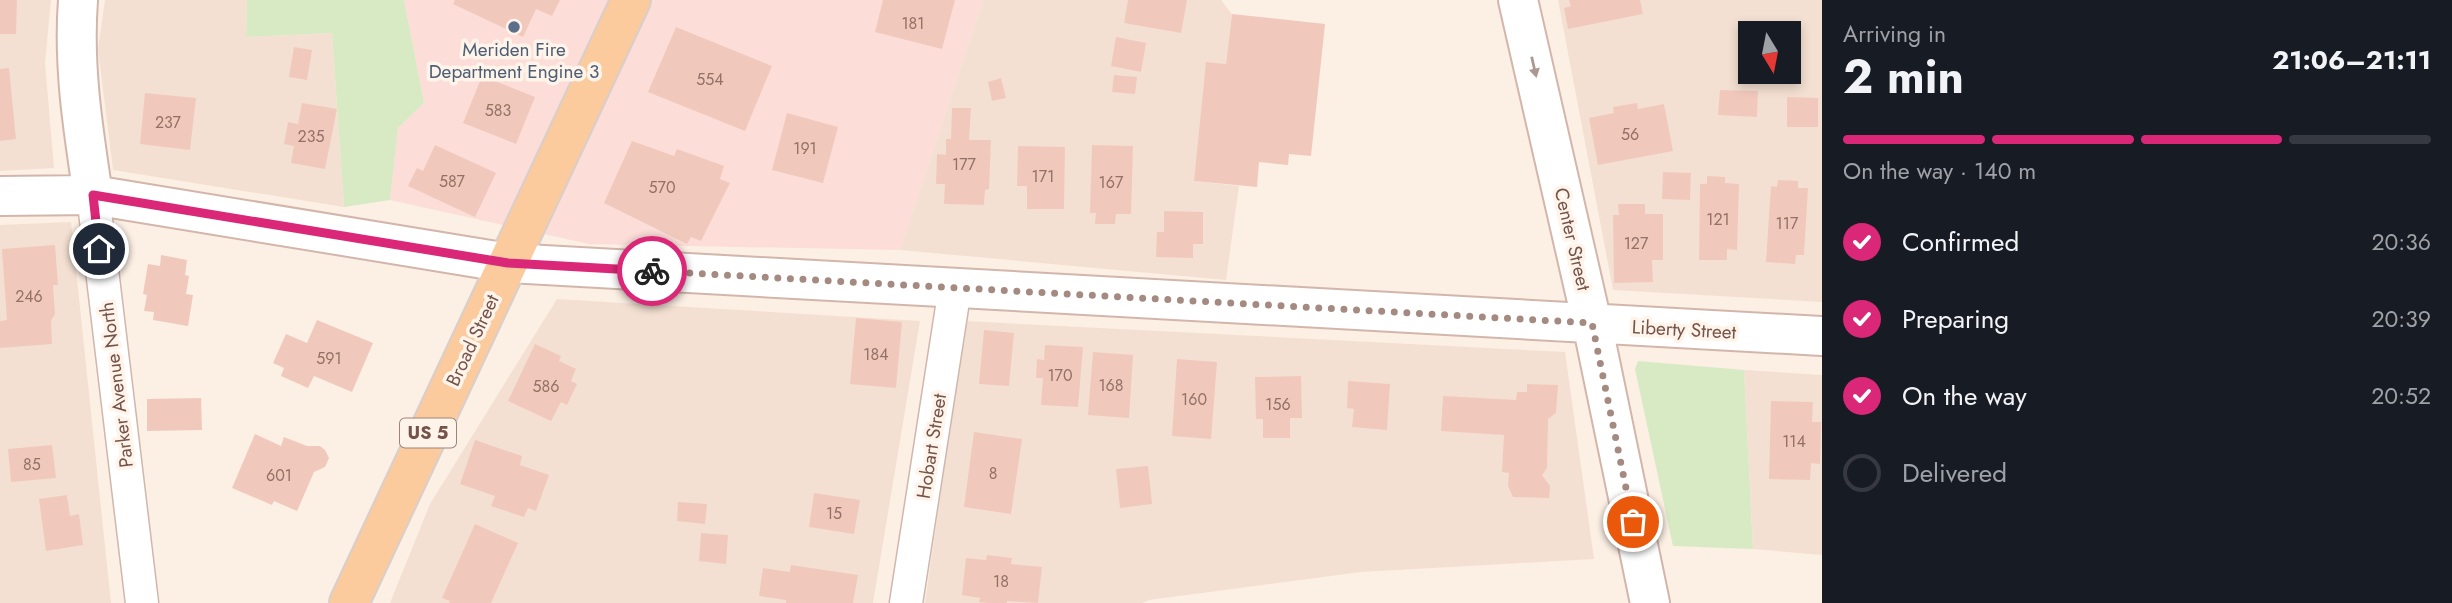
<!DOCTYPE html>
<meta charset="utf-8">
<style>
body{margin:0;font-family:Jost,sans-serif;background:#20242c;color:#f1f3f6;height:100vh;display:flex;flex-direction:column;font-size:26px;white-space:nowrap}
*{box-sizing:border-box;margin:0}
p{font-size:23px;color:#9ea1a6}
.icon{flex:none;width:38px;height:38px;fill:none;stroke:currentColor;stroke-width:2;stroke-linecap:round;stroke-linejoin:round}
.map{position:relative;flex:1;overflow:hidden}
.side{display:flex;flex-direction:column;background:#171b24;width:630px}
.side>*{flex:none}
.needle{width:46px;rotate:170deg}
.tools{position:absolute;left:1738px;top:21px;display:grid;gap:14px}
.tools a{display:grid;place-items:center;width:63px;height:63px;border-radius:0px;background:#171b24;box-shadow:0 4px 10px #0003;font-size:35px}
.pin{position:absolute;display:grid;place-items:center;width:60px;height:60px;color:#fff;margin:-30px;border:4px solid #fff;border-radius:50%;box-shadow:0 2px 7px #0007}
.courier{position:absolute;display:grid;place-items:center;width:70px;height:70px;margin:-35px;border:5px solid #db2777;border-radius:50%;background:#fff;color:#222;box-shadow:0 2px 9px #0007}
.headline em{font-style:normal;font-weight:700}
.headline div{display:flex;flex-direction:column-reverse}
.headline{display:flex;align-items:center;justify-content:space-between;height:119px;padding:0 21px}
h1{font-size:46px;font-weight:700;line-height:52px}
.bar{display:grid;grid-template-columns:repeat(4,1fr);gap:10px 7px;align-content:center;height:84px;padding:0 21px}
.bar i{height:9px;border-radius:5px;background:#363941}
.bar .on{background:#db2777}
.bar p{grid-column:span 4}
ol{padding:0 21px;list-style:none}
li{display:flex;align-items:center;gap:21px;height:77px}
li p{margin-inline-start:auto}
li .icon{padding:7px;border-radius:50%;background:#db2777;color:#fff;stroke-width:4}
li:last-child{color:#9ea1a6}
li i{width:38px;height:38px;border:4px solid #363941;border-radius:50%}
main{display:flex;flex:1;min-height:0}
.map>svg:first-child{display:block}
</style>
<main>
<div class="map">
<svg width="1822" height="603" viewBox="0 0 1822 603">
<rect width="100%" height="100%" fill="#fcefe4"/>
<path fill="#f4e0d2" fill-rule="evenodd" d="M0 0H51L45 63 54 168 0 171Z
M105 0H247L246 37 332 33 344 207 113 170 98 49Z
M983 0H1221L1232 14 1226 64 1195 181 1239 186 1226 280 900 250Z
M1558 0H1822V302L1613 290ZM1750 33H1788V72H1750Z
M71 222 111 603H0V225Z
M557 299 920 321 873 603H390L430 504Z
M965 321 1565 352 1594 559 1361 572 1149 600 1142 603H925Z
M1744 370 1822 375V555L1753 549Z"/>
<path fill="#fcddd8" d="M404 0H983L900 250 589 244 390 200 398 128 424 103Z"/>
<path fill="#d8eac3" d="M247 0H404L424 103 398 128 390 200 344 207 332 33 246 37Z
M1638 361 1744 370 1753 549 1673 546 1635 369Z"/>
<path fill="#f1c9bc" d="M0 0H17L16 34H0Z
M455 0H560L552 16 536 9 523 37 453 4Z
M883 0H955L942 49 875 32Z
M1128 0H1187L1181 33 1124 23Z
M1569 0H1640L1643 14 1568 29 1564 8 1571 6Z
M1232 14 1325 24 1311 156 1289 154 1288 165 1259 162 1257 187 1194 181 1206 62 1226 64Z
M676 27 772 66 745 131 648 92Z
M1116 37 1146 43 1141 72 1111 66Z
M294 47 312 50 307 80 289 77Z
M9 68 16 139 0 141V69Z
M1114 75 1137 77 1135 94 1112 92Z
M482 76 535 97 516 144 463 123Z
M1001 78 1006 98 992 101 988 82Z
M1720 90 1758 91 1757 117 1718 115Z
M145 93 196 98 190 150 140 144Z
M1787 97 1818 98V127H1787Z
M302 103 337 109 325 169 291 163 294 146 284 144 288 122 298 124Z
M1637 103 1638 109 1664 104 1673 151 1598 165 1589 118 1614 113 1613 107Z
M952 108H971L969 140H991L989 189 985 190 984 205 944 204 945 184H936L937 154 946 155V139H951Z
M787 113 838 127 823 183 772 170Z
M632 141 674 156 677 149 724 166 720 179 730 183 701 241 691 237 687 244 604 203Z
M435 145 496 173 475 217 408 186 417 168 423 171Z
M1092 145 1133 146 1131 214H1116L1115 224H1095L1096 213H1090Z
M1018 146 1065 147 1064 209H1027V186H1017Z
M1663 172 1691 173 1690 200 1662 199Z
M1707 176 1725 177V183L1739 184 1737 250 1727 249V260H1699L1700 184H1707Z
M1778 180 1798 181V188H1808L1804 255H1796L1795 264 1766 262 1771 186 1777 187Z
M1618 204H1645V214H1663V260H1652L1653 282 1614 283 1613 215H1619Z
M1164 211 1203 212V244H1193V258L1156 257 1157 232H1164Z
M55 245 58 285H53L55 314 51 321 52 344 0 348V321L7 320 2 249Z
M161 255 187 260 185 275 189 276 186 294 193 295 188 326 153 320 154 312 144 311 147 295 143 294 148 264 160 266Z
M856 318 902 322 896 388 850 384Z
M317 320 373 343 352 392 314 376 308 388 281 376 284 368 273 363 286 334 307 343Z
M984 330 1014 333 1009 386 979 384Z
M535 344 561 356 559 361 576 369 571 381 577 384 567 405 561 402 551 421 508 401Z
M1045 345 1083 347 1078 407 1041 405 1043 378H1036L1037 359 1044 360Z
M1093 352 1133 355 1129 418 1088 415Z
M1177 359 1217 362 1211 439 1172 436Z
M1301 376 1302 418H1290V438H1263V419H1256L1255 377Z
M1348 381 1390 384 1387 430 1352 427 1354 409 1347 408Z
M1527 384 1558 385 1556 413 1548 419 1547 468 1542 475 1550 486 1549 498 1513 497 1508 486 1509 473 1502 472 1504 435 1441 431 1443 396 1516 400 1517 392H1527Z
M201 398 202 430 147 431V399Z
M1771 401 1813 402 1812 422H1821L1820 464 1811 463 1810 480 1769 479Z
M974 432 1022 439 1011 514 964 507Z
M255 434 281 446 284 437 307 446H320L325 450 329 458 325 467 314 472 297 511 274 501 272 505 232 488Z
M475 440 522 456 520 465 549 475 536 511 528 508 524 517 491 506 495 496 460 484Z
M52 445 56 478 11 482 8 449Z
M1148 466 1152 504 1120 508 1116 469Z
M814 493 860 500 854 534 809 527Z
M67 495 70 516 79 514 83 545 46 551 39 499Z
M678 502 707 504 705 524 677 521Z
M475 524 518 543 491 603H449L450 601 442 598Z
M701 533 728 535 726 564 699 561Z
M987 555 1012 558 1011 564 1042 567 1038 603 1007 601V603H989L979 602 980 598 962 595 966 558 986 560Z
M791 565 858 575 853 603H786V600L759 596 763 568 790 572Z"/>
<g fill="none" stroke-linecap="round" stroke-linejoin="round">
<g stroke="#d0b7ae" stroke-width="35">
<path id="street" d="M93 195 142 603
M906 603 955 288"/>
</g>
<g stroke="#d3b6ab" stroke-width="42">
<path id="secondary" d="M78 0C73 66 83 129 93 195
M1518 0 1592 323 1650 603
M0 196 93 195 508 263 1822 336"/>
</g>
<g stroke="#d8cfcc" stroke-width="42">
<path id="primary" d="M349 603 631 0"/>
</g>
<use href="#street" stroke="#fff" stroke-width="32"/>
<use href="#secondary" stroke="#fff" stroke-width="38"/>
<use href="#primary" stroke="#fbca9d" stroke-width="38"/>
</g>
<defs><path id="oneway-solid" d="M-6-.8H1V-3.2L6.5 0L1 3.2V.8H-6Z" transform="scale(1.75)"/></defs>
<use fill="#ac9892" href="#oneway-solid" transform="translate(1534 67) rotate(77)"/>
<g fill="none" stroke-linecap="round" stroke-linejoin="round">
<path stroke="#a48a80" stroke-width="7" stroke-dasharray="0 12.6" d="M652 271 1592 323 1633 522"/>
<path stroke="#db2777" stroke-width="9" d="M99 249 93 195 508 263 652 271"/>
</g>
<circle fill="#5c6f8a" stroke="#fff4ea" stroke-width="2.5" cx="514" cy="27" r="7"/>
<g text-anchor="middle" stroke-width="7" stroke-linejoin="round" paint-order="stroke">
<g font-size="16" fill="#947066">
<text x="913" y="29">181</text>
<text x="710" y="85">554</text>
<text x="498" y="116">583</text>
<text x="168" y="128">237</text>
<text x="1630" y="140">56</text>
<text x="311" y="142">235</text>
<text x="805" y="154">191</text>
<text x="964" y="170">177</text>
<text x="1043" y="182">171</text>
<text x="452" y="187">587</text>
<text x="1111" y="188">167</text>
<text x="662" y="193">570</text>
<text x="1718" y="225">121</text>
<text x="1787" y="229">117</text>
<text x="1636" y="249">127</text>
<text x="29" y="302">246</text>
<text x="876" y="360">184</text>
<text x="329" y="364">591</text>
<text x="1060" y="381">170</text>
<text x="1111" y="391">168</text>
<text x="546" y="392">586</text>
<text x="1194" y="405">160</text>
<text x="1278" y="410">156</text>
<text x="1794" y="447">114</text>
<text x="32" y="470">85</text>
<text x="993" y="479">8</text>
<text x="279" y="481">601</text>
<text x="834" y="519">15</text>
<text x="1001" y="587">18</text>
</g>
<rect fill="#fff4ea" stroke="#9e837a" stroke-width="2" x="400" y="418.5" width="56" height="29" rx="5"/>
<g font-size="18" font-weight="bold" fill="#75534a">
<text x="428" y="439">US 5</text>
</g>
<g font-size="19" fill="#4e5e75" stroke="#fff4ea">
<text x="514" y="56">Meriden Fire<tspan x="514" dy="22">Department Engine 3</tspan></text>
</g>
<g font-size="19" fill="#75534a" stroke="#fff4ea">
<text transform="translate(1573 239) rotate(77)" y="7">Center Street</text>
<text transform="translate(1684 329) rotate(3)" y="7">Liberty Street</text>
<text transform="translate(472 340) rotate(-65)" y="7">Broad Street</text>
<text transform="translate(116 385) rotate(-97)" y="7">Parker Avenue North</text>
<text transform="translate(931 446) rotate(-81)" y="7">Hobart Street</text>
</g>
</g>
</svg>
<div class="tools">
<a><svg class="needle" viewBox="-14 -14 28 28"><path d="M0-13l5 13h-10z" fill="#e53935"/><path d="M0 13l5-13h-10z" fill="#9ea1a6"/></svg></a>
</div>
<div class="pin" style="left:1633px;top:522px;background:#ea580c"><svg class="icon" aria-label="bag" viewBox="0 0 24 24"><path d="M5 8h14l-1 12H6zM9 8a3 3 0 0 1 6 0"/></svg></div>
<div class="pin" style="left:99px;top:249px;background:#1f2937"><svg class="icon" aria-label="home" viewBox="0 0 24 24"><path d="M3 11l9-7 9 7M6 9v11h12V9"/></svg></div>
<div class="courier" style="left:652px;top:271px"><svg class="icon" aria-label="bike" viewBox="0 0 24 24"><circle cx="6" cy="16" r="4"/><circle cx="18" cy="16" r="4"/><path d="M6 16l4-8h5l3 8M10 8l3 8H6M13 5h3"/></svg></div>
</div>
<section class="side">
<div class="headline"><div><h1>2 min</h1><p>Arriving in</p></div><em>21:06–21:11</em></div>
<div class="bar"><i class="on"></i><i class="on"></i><i class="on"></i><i></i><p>On the way · 140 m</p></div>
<ol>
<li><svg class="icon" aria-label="check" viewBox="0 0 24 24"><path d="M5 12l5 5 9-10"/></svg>Confirmed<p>20:36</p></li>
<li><svg class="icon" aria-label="check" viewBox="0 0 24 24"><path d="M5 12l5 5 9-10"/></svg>Preparing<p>20:39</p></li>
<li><svg class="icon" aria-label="check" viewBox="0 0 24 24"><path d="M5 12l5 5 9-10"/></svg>On the way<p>20:52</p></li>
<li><i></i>Delivered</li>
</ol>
</section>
</main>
